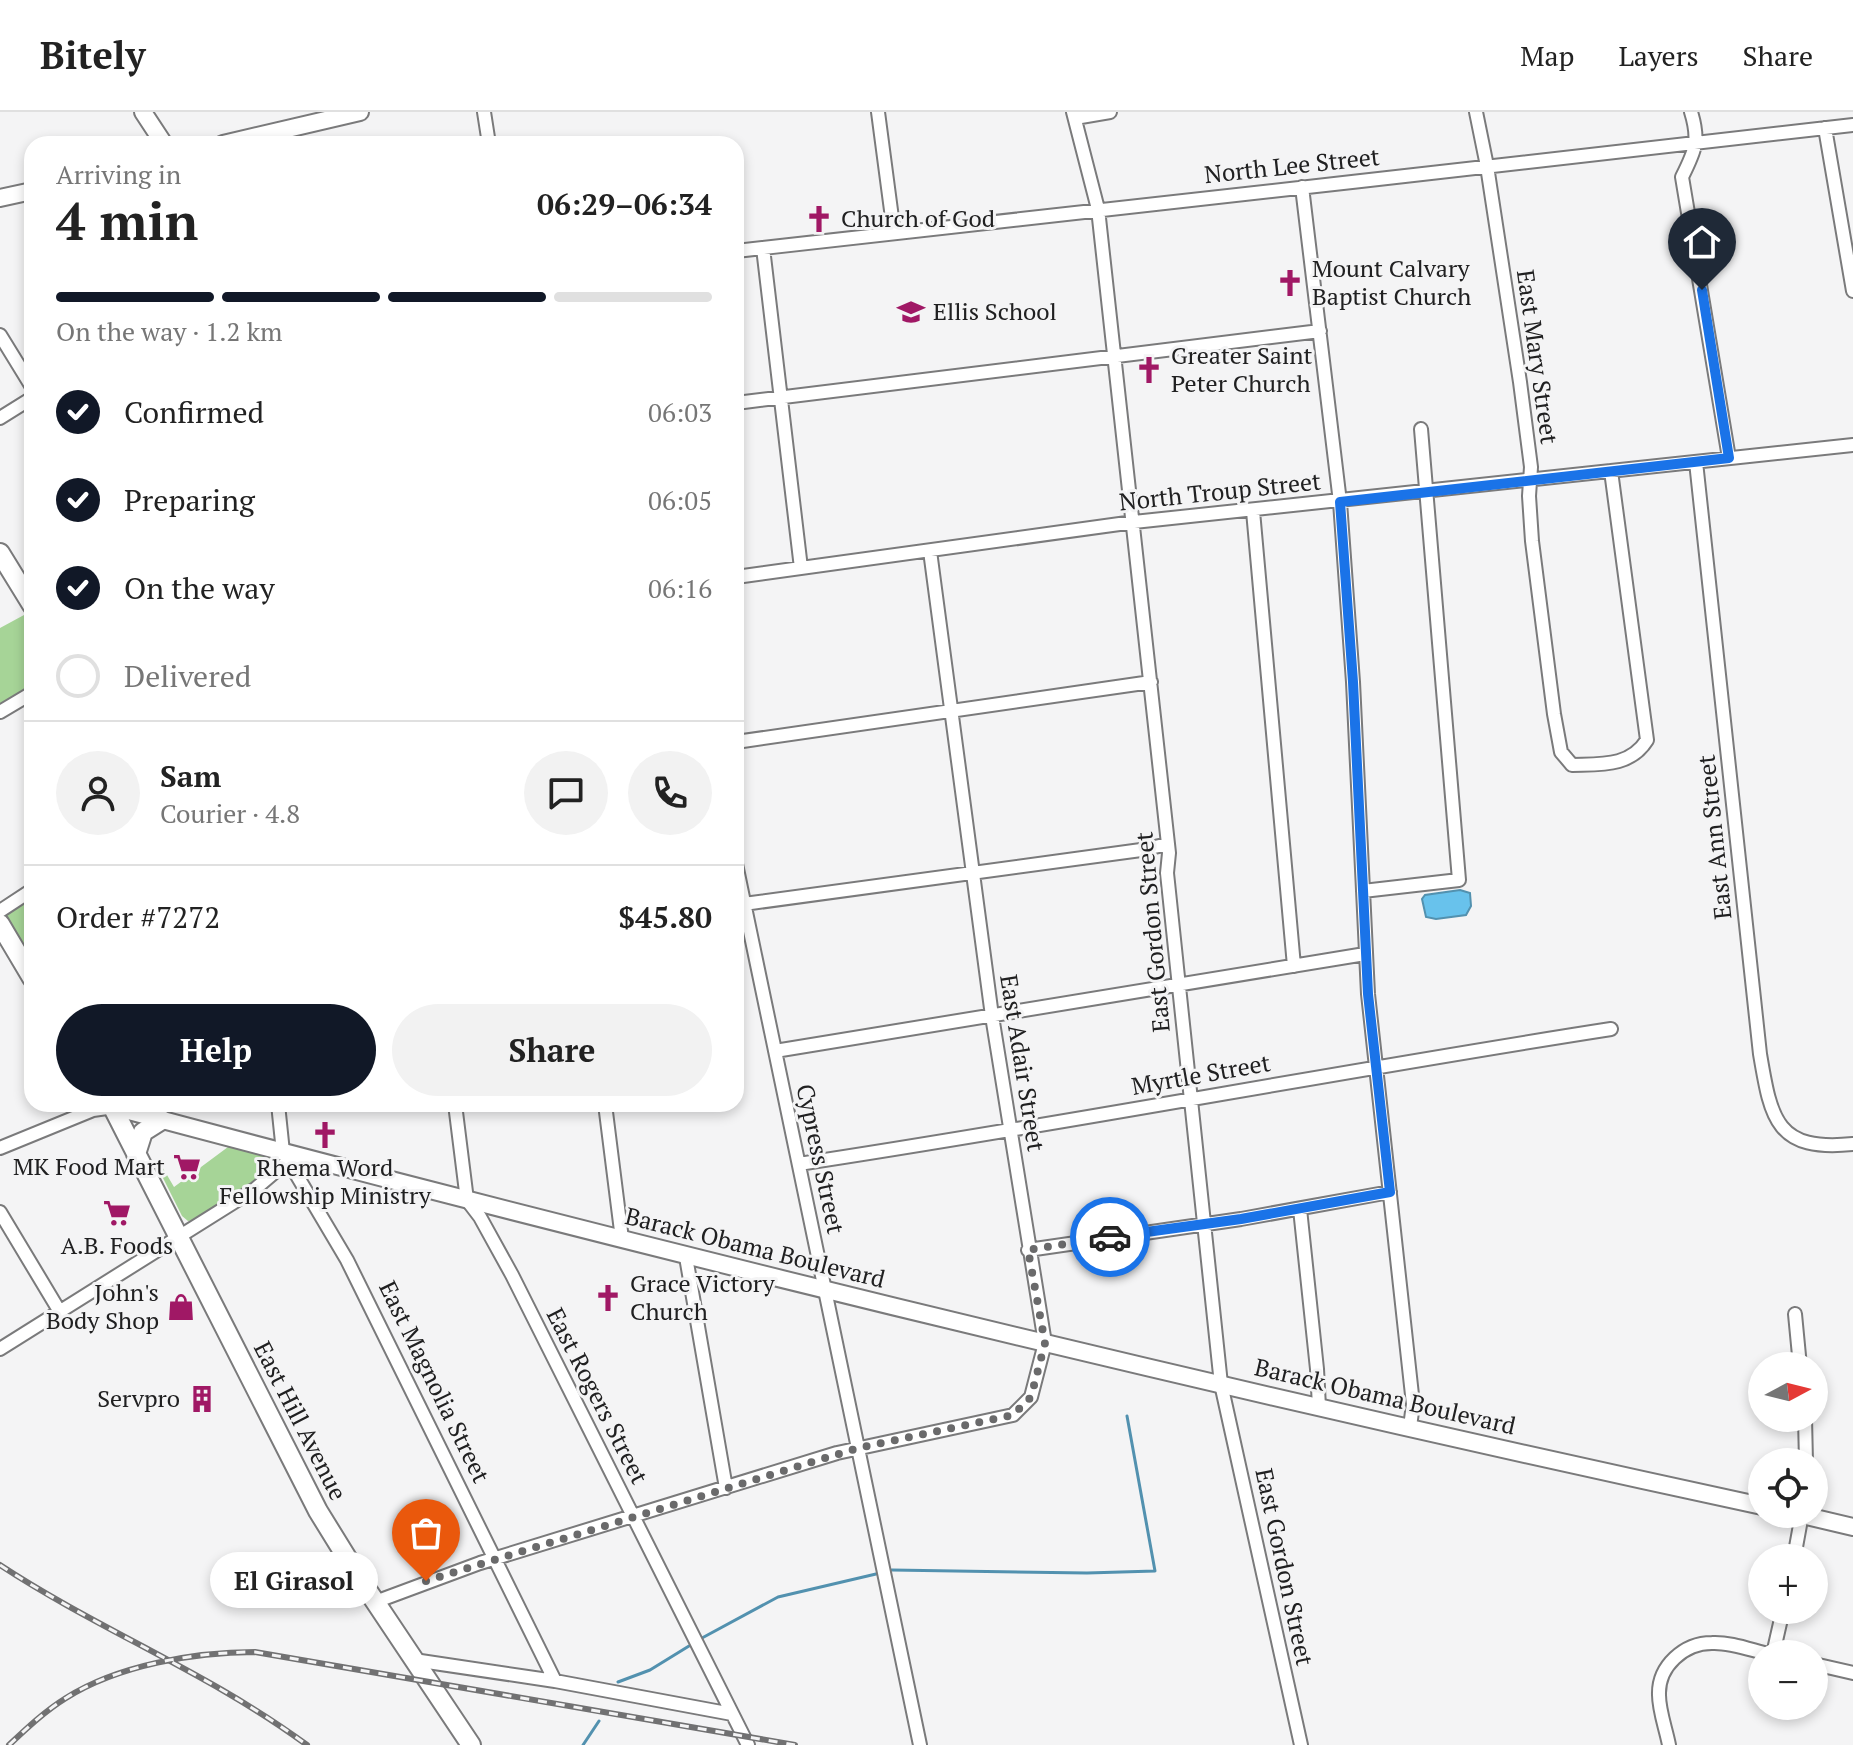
<!DOCTYPE html>
<meta charset="utf-8">
<style>
body{margin:0;font-family:"PT Serif",serif;background:#f2f2f2;color:#222;height:100vh;display:flex;flex-direction:column;font-size:30px;white-space:nowrap}
*{box-sizing:border-box;margin:0}
p{font-size:26px;color:#767676}
.icon{flex:none;width:44px;height:44px;fill:none;stroke:currentColor;stroke-width:2;stroke-linecap:round;stroke-linejoin:round}
.map{position:relative;flex:1;overflow:hidden}
.drawer{position:absolute;left:24px;top:24px;width:720px;height:976px;display:flex;flex-direction:column;background:#fff;border-radius:24px;box-shadow:0 4px 12px #0003}
.drawer>*{flex:none}
.needle{width:52px;rotate:83deg}
.fabs{position:absolute;left:1748px;top:1240px;display:grid;gap:16px}
.fabs a{display:grid;place-items:center;width:80px;height:80px;border-radius:50%;background:#fff;box-shadow:0 4px 12px #0003;font-size:40px}
.pin{position:absolute;display:grid;place-items:center;width:68px;height:68px;color:#fff;margin:-82px -34px;border-radius:50% 50% 50% 0;rotate:-45deg;box-shadow:0 0 8px #0007}
.pin .icon{rotate:45deg}
.courier{position:absolute;display:grid;place-items:center;width:80px;height:80px;margin:-40px;border:6px solid #1a73e8;border-radius:50%;background:#fff;color:#222;box-shadow:0 2px 10px #0007}
.bubble{position:absolute;height:56px;border-radius:28px;background:#fff;box-shadow:0 4px 12px #0003;font-size:26px;font-weight:700;line-height:56px;text-align:center}
.headline em{font-style:normal;font-weight:700}
.headline div{display:flex;flex-direction:column-reverse}
.headline{display:flex;align-items:center;justify-content:space-between;height:136px;padding:0 32px}
h1{font-size:52px;font-weight:700;line-height:60px}
.bar{display:grid;grid-template-columns:repeat(4,1fr);gap:12px 8px;align-content:center;height:96px;padding:0 32px}
.bar i{height:10px;border-radius:6px;background:#e0e0e0}
.bar .on{background:#111827}
.bar p{grid-column:span 4}
.line{display:flex;align-items:center;gap:20px;padding:0 32px;border-top:2px solid #e0e0e0}
.line div{flex:1}
.round{display:grid;place-items:center;flex:none;width:84px;height:84px;border-radius:42px;background:#f2f2f2}
ol{padding:0 32px;list-style:none}
li{display:flex;align-items:center;gap:24px;height:88px}
li p{margin-inline-start:auto}
li .icon{padding:8px;border-radius:50%;background:#111827;color:#fff;stroke-width:4}
li:last-child{color:#767676}
li i{width:44px;height:44px;border:4px solid #e0e0e0;border-radius:50%}
.cta{display:flex;gap:16px;margin-top:auto;padding:16px 32px}
.cta a{flex:1;height:92px;border-radius:48px;background:#111827;color:#fff;font-size:32px;font-weight:700;line-height:92px;text-align:center}
.cta a+a{background:#f2f2f2;color:#222}
header{display:flex;align-items:center;gap:48px;box-sizing:border-box;height:112px;padding:0 40px;background:#fff;border-bottom:2px solid #e0e0e0}
header strong{font-size:38px}
nav{display:flex;gap:44px;margin-inline-start:auto;font-size:28px}
.map>svg:first-child{display:block}
</style>
<header>
<strong>Bitely</strong>
<nav><a>Map</a><a>Layers</a><a>Share</a></nav>
</header>
<div class="map">
<svg width="1853" height="1633" viewBox="0 0 1853 1633">
<rect width="100%" height="100%" fill="#f4f4f5"/>
<path fill="#a6d497" d="M24 503 32 508V576L0 595V516Z
M32 784V852L4 807 6 801Z
M191 1023 278 1045V1055L196 1108 188 1109 182 1104 158 1056 160 1051 174 1075 228 1035Z"/>
<path fill="#68c2ec" stroke="#5291af" stroke-width="2" d="M1460 778 1470 781 1471 794 1466 803 1436 807 1426 805 1422 787 1425 783Z"/>
<g fill="none" stroke-linecap="round" stroke-linejoin="round">
<path stroke="#5291af" stroke-width="3" d="M892 1458 1087 1461 1155 1459 1127 1304
M702 1526 778 1485 876 1462
M618 1570 650 1558 689 1534
M583 1633 599 1609"/>
<g stroke="#7a7a7b" stroke-width="16">
<path id="minor" d="M484 0 489 32
M878 0 894 121
M1073 0 1098 97 1169 741 1167 761 1221 1272 1301 1633
M1476 0 1487 54 1520 270 1531 355 1529 384 1532 429 1554 602 1561 640 1572 653C1601 652 1630 655 1647 628L1611 359
M1691 0C1700 29 1695 39 1682 65L1729 346
M1075 6 1110 0
M1825 16 1853 179
M1302 75 1340 390 1353 570 1368 882 1413 1292 1410 1315
M763 136 801 456
M736 139C1108 96 1481 57 1853 13
M0 223 32 275
M736 291 1320 219
M0 306 32 286
M1696 350 1760 942C1771 1007 1776 1040 1853 1032
M1253 399 1294 854
M736 465 1134 410 1853 333
M0 600 32 581
M736 630 1151 570
M736 752 920 1633
M1363 779 1459 768 1421 317
M744 792 1141 738 1168 732
M0 799 32 778
M775 939 1365 842
M278 992 283 1040 347 1148 555 1569
M455 992 467 1088 480 1105 512 1163 748 1633
M605 992 622 1127
M0 1036 93 998 114 995
M799 1052C1070 1011 1340 959 1611 917
M1300 1097 1317 1257 1319 1295
M0 1100 60 1200
M1028 1138 1241 1107 1390 1080
M686 1145 726 1376
M1795 1202 1800 1254
M0 1237 255 1077 289 1048
M1805 1306 1806 1350
M1794 1446 1802 1402
M375 1490 480 1451 837 1341 1013 1303 1031 1285 1045 1231 992 904 930 439
M1773 1542 1783 1498
M414 1548 555 1569 732 1602
M1814 1552 1853 1561
M1669 1633C1666 1617 1659 1599 1659 1583 1658 1554 1684 1531 1712 1531 1730 1530 1751 1538 1768 1542"/>
</g>
<g stroke="#7a7a7b" stroke-width="20">
<path id="major" d="M143 0 164 32
M223 32 360 0
M0 86 32 79
M114 995C660 1141 1209 1275 1762 1394
M1798 1402 1853 1415"/>
</g>
<g stroke="#7a7a7b" stroke-width="22">
<path id="highway" d="M0 441 32 493
M0 812 32 866
M111 992 318 1399 360 1467 471 1633
M136 1042 143 1020 162 1008"/>
</g>
<use href="#minor" stroke="#fff" stroke-width="12"/>
<use href="#major" stroke="#fff" stroke-width="16"/>
<use href="#highway" stroke="#fff" stroke-width="18"/>
<g stroke="#717172" stroke-width="6">
<path id="rail" d="M0 1453C99 1518 211 1562 307 1633
M9 1633C27 1616 45 1599 66 1586 118 1553 195 1540 255 1540L795 1633"/>
</g>
<use href="#rail" stroke="#f4f4f5" stroke-width="3" stroke-dasharray="9" stroke-linecap="butt"/>
</g>
<g fill="none" stroke-linecap="round" stroke-linejoin="round">
<path stroke="#6a6a6b" stroke-width="8" stroke-dasharray="0 14.4" d="M426 1469 858 1336 1013 1303 1031 1285 1045 1231 1028 1138 1110 1125"/>
<path stroke="#1a73e8" stroke-width="10" d="M1110 1125 1241 1107 1390 1080 1368 882 1353 570 1340 390 1729 346 1702 178"/>
</g>
<defs>
<g id="church-bare" transform="scale(2.16)"><path d="M-1.2-6h2.4v3.5h3.3v2.4h-3.3V6h-2.4V-.1h-3.3v-2.4h3.3Z" fill="#a01865" stroke="#f4f4f5" stroke-width="2.5" paint-order="stroke"/></g>
<g id="school-bare" transform="scale(2.16)"><path d="M0-5L7-2L0 1L-7-2ZM-4 1L0 2.5L4 1V4Q0 6-4 4Z" fill="#a01865" stroke="#f4f4f5" stroke-width="2.5" paint-order="stroke"/></g>
<g id="supermarket-bare" transform="scale(2.16)"><path d="M-6-5.5h2.5l.6 2H6L4.5 2H-2.5L-4.4-4H-6ZM-1.5 3.2a1.3 1.3 0 1 0 .1 0ZM3 3.2a1.3 1.3 0 1 0 .1 0Z" fill="#a01865" stroke="#f4f4f5" stroke-width="2.5" paint-order="stroke"/></g>
<g id="shop-bare" transform="scale(2.16)"><path d="M-5-2.5h2.3a2.7 3.5 0 0 1 5.4 0H5L5.5 6h-11ZM-1.5-2.5h3a1.5 2.3 0 0 0-3 0Z" fill="#a01865" stroke="#f4f4f5" stroke-width="2.5" paint-order="stroke"/></g>
<g id="building-bare" transform="scale(2.16)"><path d="M-4-6H4V6H1V3H-1V6H-4ZM-2.5-4.3h1.7v1.8h-1.7ZM.8-4.3h1.7v1.8H.8ZM-2.5-1h1.7V.8h-1.7ZM.8-1h1.7V.8H.8Z" fill="#a01865" stroke="#f4f4f5" stroke-width="2.5" paint-order="stroke"/></g>
</defs>
<g fill-rule="evenodd">
<use href="#church-bare" x="819" y="107"/>
<use href="#church-bare" x="1290" y="171"/>
<use href="#school-bare" x="911" y="200"/>
<use href="#church-bare" x="1149" y="258"/>
<use href="#church-bare" x="325" y="1023"/>
<use href="#supermarket-bare" x="187" y="1055"/>
<use href="#supermarket-bare" x="117" y="1101"/>
<use href="#church-bare" x="608" y="1186"/>
<use href="#shop-bare" x="181" y="1195"/>
<use href="#building-bare" x="202" y="1287"/>
</g>
<g text-anchor="middle" stroke-width="6" stroke-linejoin="round" paint-order="stroke">
<g font-size="24" fill="#202021" stroke="#f4f4f5">
<text transform="translate(1292 54) rotate(-6)" y="8">North Lee Street</text>
<text transform="translate(1537 245) rotate(82)" y="8">East Mary Street</text>
<text transform="translate(1220 380) rotate(-6)" y="8">North Troup Street</text>
<text transform="translate(1715 725) rotate(-96)" y="8">East Ann Street</text>
<text transform="translate(1153 820) rotate(-95)" y="8">East Gordon Street</text>
<text transform="translate(1022 951) rotate(81)" y="8">East Adair Street</text>
<text transform="translate(1201 963) rotate(-10)" y="8">Myrtle Street</text>
<text transform="translate(820 1047) rotate(78)" y="8">Cypress Street</text>
<text transform="translate(755 1136) rotate(14)" y="8">Barack Obama Boulevard</text>
<text transform="translate(434 1270) rotate(64)" y="8">East Magnolia Street</text>
<text transform="translate(597 1284) rotate(63)" y="8">East Rogers Street</text>
<text transform="translate(1385 1285) rotate(13)" y="8">Barack Obama Boulevard</text>
<text transform="translate(300 1309) rotate(63)" y="8">East Hill Avenue</text>
<text transform="translate(1284 1455) rotate(78)" y="8">East Gordon Street</text>
</g>
<g font-size="24" fill="#202021" stroke="#f4f4f5" text-anchor="start">
<text x="841" y="115">Church of God</text>
<text x="1312" y="165">Mount Calvary<tspan x="1312" dy="28">Baptist Church</tspan></text>
<text x="933" y="208">Ellis School</text>
<text x="1171" y="252">Greater Saint<tspan x="1171" dy="28">Peter Church</tspan></text>
<text x="165" y="1063" text-anchor="end">MK Food Mart</text>
<text x="325" y="1064" text-anchor="middle">Rhema Word<tspan x="325" dy="28">Fellowship Ministry</tspan></text>
<text x="117" y="1142" text-anchor="middle">A.B. Foods</text>
<text x="630" y="1180">Grace Victory<tspan x="630" dy="28">Church</tspan></text>
<text x="159" y="1189" text-anchor="end">John's<tspan x="159" dy="28">Body Shop</tspan></text>
<text x="180" y="1295" text-anchor="end">Servpro</text>
</g>
</g>
</svg>
<div class="fabs">
<a><svg class="needle" viewBox="-14 -14 28 28"><path d="M0-13l5 13h-10z" fill="#e53935"/><path d="M0 13l5-13h-10z" fill="#767676"/></svg></a>
<a><svg class="icon" aria-label="locate" viewBox="0 0 24 24"><circle cx="12" cy="12" r="6"/><path d="M12 2v4M12 18v4M2 12h4M18 12h4"/></svg></a>
<a>+</a>
<a>−</a>
</div>
<div class="pin" style="left:426px;top:1469px;background:#ea580c"><svg class="icon" aria-label="bag" viewBox="0 0 24 24"><path d="M5 8h14l-1 12H6zM9 8a3 3 0 0 1 6 0"/></svg></div>
<div class="pin" style="left:1702px;top:178px;background:#1f2937"><svg class="icon" aria-label="home" viewBox="0 0 24 24"><path d="M3 11l9-7 9 7M6 9v11h12V9"/></svg></div>
<div class="courier" style="left:1110px;top:1125px"><svg class="icon" aria-label="car" viewBox="0 0 24 24"><path d="M5 17H2v-5l4-1 3-4h7l3 4 3 1v5h-3M9 17h6M6 11h13"/><circle cx="7" cy="17" r="2"/><circle cx="17" cy="17" r="2"/></svg></div>
<div class="bubble" style="left:210px;top:1440px;width:168px">El Girasol</div>
<section class="drawer">
<div class="headline"><div><h1>4 min</h1><p>Arriving in</p></div><em>06:29–06:34</em></div>
<div class="bar"><i class="on"></i><i class="on"></i><i class="on"></i><i></i><p>On the way · 1.2 km</p></div>
<ol>
<li><svg class="icon" aria-label="check" viewBox="0 0 24 24"><path d="M5 12l5 5 9-10"/></svg>Confirmed<p>06:03</p></li>
<li><svg class="icon" aria-label="check" viewBox="0 0 24 24"><path d="M5 12l5 5 9-10"/></svg>Preparing<p>06:05</p></li>
<li><svg class="icon" aria-label="check" viewBox="0 0 24 24"><path d="M5 12l5 5 9-10"/></svg>On the way<p>06:16</p></li>
<li><i></i>Delivered</li>
</ol>
<div class="line" style="height:144px"><a class="round"><svg class="icon" aria-label="person" viewBox="0 0 24 24"><circle cx="12" cy="8" r="4"/><path d="M4 21q1-7 8-7t8 7"/></svg></a><div><b>Sam</b><p>Courier · 4.8</p></div><a class="round"><svg class="icon" aria-label="chat" viewBox="0 0 24 24"><path d="M4 5h16v11H9l-5 4z"/></svg></a><a class="round"><svg class="icon" aria-label="phone" viewBox="0 0 24 24"><path d="M5 4h4l2 5-3 2q2 4 5 5l2-3 5 2v4C11 20 4 13 5 4z"/></svg></a></div>
<div class="line" style="height:104px"><div>Order #7272</div><b>$45.80</b></div>
<div class="cta"><a>Help</a><a>Share</a></div>
</section>
</div>
